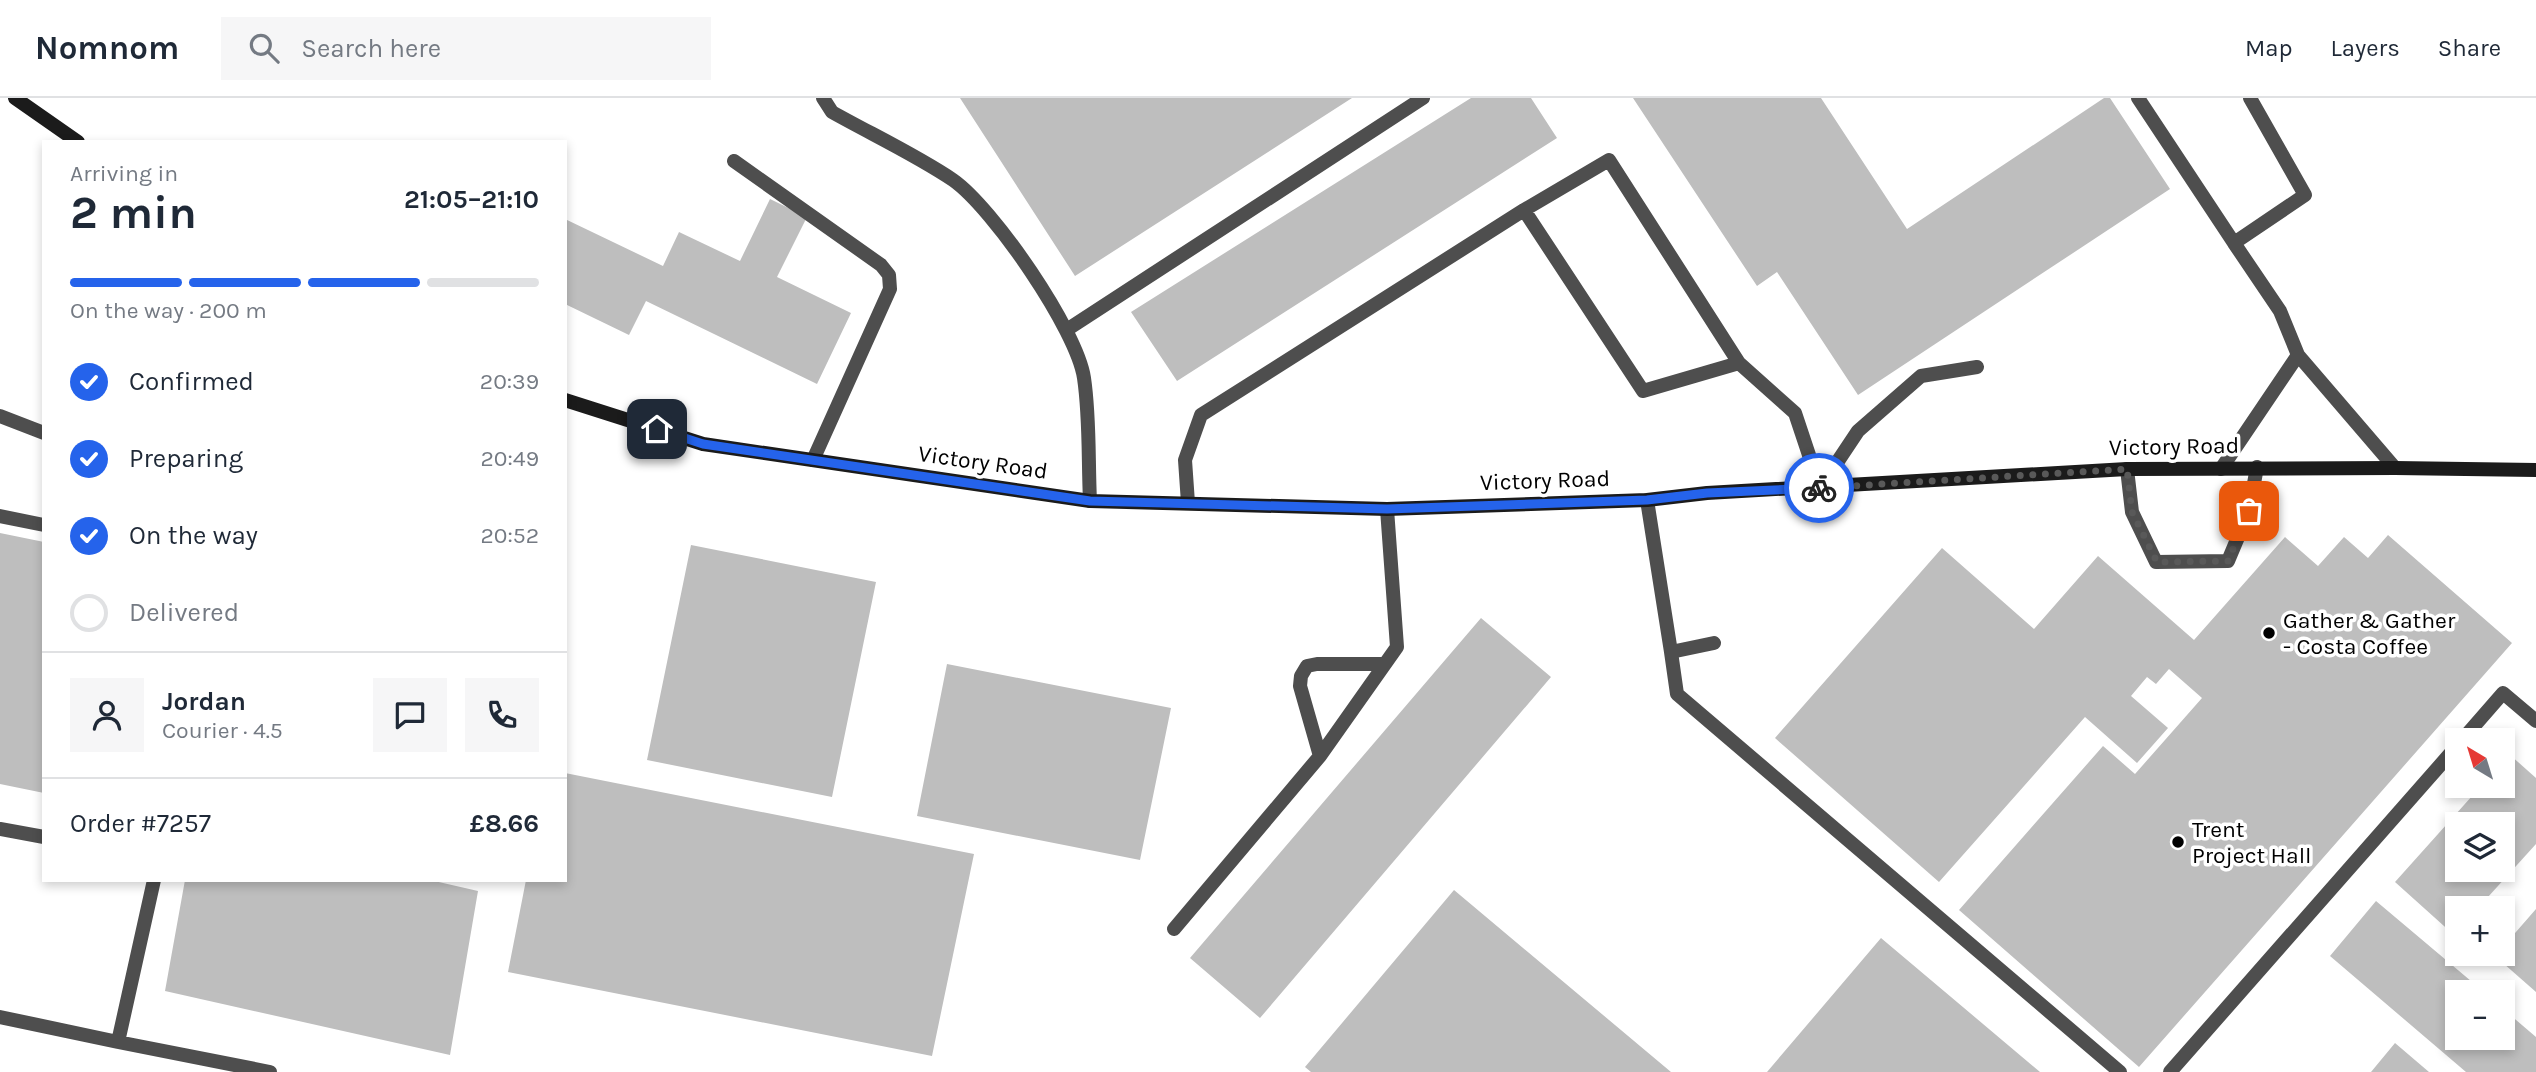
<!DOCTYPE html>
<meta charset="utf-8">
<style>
body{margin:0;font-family:Karla,sans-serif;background:#f6f6f7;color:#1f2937;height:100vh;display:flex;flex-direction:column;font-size:26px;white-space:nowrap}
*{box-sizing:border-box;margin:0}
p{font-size:23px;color:#747a83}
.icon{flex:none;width:38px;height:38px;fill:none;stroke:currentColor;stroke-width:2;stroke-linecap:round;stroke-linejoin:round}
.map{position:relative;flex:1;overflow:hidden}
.panel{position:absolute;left:42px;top:42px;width:525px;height:742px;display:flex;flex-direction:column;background:#fff;border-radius:0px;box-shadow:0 4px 10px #0003}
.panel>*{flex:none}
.needle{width:46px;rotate:322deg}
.tools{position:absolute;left:2445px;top:630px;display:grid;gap:14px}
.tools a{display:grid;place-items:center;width:70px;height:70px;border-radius:0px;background:#fff;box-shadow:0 4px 10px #0003;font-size:35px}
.pin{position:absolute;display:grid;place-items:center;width:60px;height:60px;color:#fff;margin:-30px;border-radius:14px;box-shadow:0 4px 10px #0006}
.courier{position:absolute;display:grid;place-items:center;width:70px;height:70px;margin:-35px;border:5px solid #2563eb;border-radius:50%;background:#fff;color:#222;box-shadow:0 2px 9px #0007}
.overview em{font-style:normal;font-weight:700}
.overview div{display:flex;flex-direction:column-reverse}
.overview{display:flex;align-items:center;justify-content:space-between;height:119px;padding:0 28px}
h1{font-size:46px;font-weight:700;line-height:52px}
.bar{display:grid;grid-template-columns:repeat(4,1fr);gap:10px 7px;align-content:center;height:84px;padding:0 28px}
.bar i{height:9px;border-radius:5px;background:#e0e1e3}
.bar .selected{background:#2563eb}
.bar p{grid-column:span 4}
.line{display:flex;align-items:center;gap:18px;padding:0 28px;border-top:2px solid #e0e1e3}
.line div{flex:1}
.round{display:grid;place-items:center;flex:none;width:74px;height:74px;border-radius:0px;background:#f6f6f7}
ol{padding:0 28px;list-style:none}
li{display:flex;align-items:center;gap:21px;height:77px}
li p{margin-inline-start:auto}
li .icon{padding:7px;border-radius:50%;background:#2563eb;color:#fff;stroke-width:4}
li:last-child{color:#747a83}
li i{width:38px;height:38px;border:4px solid #e0e1e3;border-radius:50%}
header{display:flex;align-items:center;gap:42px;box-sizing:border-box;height:98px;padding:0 35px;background:#fff;border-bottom:2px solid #e0e1e3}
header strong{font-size:33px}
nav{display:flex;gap:38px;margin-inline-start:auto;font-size:24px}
.search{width:490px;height:63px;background:#f6f6f7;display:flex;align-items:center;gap:18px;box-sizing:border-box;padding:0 24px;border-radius:0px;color:#747a83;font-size:26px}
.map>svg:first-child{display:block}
</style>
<header>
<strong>Nomnom</strong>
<div class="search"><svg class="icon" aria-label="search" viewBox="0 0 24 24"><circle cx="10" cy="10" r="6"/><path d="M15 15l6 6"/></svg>Search here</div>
<nav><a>Map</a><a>Layers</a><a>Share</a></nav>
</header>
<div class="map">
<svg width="2536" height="974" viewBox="0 0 2536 974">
<rect width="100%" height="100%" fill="#fff"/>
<path fill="#bebebe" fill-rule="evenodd" d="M960 0H1352L1075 178Z
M1471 0H1531L1557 40 1177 283 1131 214Z
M1633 0H1821L1907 131 2104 0H2110L2170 91 1858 297 1777 174 1757 188Z
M770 101 807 119 777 179 851 215 817 286 646 203 629 237 565 206V121L663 168 679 134 740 163Z
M0 435 44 444V695L0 686Z
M2388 437 2512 545 2139 969 1959 812 2103 648 2135 676 2202 600 2169 571 2156 586 2147 579 2131 598 2168 630 2137 665 2085 619 1939 784 1775 640 1942 450 2034 531 2098 458 2194 542 2285 439 2318 468 2344 439 2368 460Z
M691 447 876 484 832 699 647 662Z
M1481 520 1551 579 1260 920 1190 860Z
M947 566 1171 610 1140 762 917 718Z
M2509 656 2536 680V746L2478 810H2457V834L2454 837 2395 784 2481 688H2502V663ZM2457 726H2502V772H2457Z
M565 675 974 756 932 958 508 874 526 782H565Z
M185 782H430L478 793 450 957 165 893Z
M1454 792 1671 974H1311L1305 969Z
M2376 803 2484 894H2457V940H2502V910L2536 939V974H2466L2330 858Z
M2536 811V894L2495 858 2502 856V850Z
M1881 840 2040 974H1767Z
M2395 945 2429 974H2371Z"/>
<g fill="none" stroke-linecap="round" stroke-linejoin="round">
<path stroke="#4e4e4e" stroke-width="14" d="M823 0 832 14C871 36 916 57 953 82 993 110 1077 232 1084 280 1090 320 1088 362 1090 403
M2138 0 2234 145
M734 63 881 167 889 177 890 191 813 362
M1524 112 1643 293 1739 265
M1068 231 1423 0
M2298 257 2395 370
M0 318 44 335
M2127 371 2132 414 2156 464 2228 463 2249 413 2257 369
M2221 371 2298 257 2280 213 2234 145 2305 97 2250 0
M1820 390 1858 333 1921 278 1977 269
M1647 402 1671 554 1714 545
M1188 405 1185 362 1201 317 1524 112 1609 62 1739 265 1795 315 1820 390
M0 418 44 427
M1671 554 1677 596 2120 974
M2462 642 2503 595 2536 623
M1320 658 1300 588 1301 578 1307 568 1317 566H1384
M0 731 44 739
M1174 831 1320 658 1397 549 1387 411
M0 919 118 944 154 782
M118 944 270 974
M2170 974 2457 648"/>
<path stroke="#1b1b1b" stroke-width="14" d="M15 0 78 44
M565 302 703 346 1090 403 1387 411 1647 402 1707 395 2127 371 2395 370 2536 372"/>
</g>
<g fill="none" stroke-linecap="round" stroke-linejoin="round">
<path stroke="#595959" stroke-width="7" stroke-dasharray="0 12.6" d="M1819 390 2127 371 2132 414 2157 464 2228 463 2249 413"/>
<path stroke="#2563eb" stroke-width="9" d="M657 331 703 346 1090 403 1387 411 1647 402 1707 395 1819 390"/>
</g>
<g fill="#000" stroke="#fff" stroke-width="2.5">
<circle cx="2269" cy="535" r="7"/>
<circle cx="2178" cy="744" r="7"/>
</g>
<g text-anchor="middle" stroke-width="7" stroke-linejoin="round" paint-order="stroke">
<g font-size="23" fill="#000" stroke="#fff">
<text transform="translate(2174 348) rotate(-1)" y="8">Victory Road</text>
<text transform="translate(983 364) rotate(8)" y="8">Victory Road</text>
<text transform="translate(1545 382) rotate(-2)" y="8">Victory Road</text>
</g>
<g font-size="23" fill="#000" stroke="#fff" text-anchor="start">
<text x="2283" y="530">Gather &amp; Gather<tspan x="2283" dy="26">- Costa Coffee</tspan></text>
<text x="2192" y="739">Trent<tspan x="2192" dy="26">Project Hall</tspan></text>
</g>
</g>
</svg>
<div class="tools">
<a><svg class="needle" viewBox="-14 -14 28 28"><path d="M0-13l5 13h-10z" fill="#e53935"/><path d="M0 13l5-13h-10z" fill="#747a83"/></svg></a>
<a><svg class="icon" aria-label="layers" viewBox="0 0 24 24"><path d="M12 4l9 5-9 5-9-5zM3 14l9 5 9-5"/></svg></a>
<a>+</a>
<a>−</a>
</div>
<div class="pin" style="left:2249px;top:413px;background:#ea580c"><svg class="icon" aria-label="bag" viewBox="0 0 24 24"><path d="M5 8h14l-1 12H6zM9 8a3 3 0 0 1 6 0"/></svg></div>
<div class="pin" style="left:657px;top:331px;background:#1f2937"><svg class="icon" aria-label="home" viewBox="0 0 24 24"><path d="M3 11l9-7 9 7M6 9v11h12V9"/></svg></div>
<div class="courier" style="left:1819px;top:390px"><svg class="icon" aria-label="bike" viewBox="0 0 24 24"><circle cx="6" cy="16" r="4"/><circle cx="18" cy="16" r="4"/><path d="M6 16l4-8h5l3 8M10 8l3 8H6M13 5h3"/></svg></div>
<section class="panel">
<div class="overview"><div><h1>2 min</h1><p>Arriving in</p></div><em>21:05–21:10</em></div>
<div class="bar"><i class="selected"></i><i class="selected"></i><i class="selected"></i><i></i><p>On the way · 200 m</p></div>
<ol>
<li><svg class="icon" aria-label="check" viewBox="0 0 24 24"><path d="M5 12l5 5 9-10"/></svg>Confirmed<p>20:39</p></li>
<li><svg class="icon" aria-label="check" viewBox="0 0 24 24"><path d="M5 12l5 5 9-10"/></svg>Preparing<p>20:49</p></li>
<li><svg class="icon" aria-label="check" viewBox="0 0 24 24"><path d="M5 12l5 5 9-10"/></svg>On the way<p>20:52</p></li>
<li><i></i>Delivered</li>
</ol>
<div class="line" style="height:126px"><a class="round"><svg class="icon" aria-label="person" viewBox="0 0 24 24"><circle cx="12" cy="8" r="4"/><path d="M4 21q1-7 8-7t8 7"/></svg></a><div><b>Jordan</b><p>Courier · 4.5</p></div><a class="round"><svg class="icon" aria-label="chat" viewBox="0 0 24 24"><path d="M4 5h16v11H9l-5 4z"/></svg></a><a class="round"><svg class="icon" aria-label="phone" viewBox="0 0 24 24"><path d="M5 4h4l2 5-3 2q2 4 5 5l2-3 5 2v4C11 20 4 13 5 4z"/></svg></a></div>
<div class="line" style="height:91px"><div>Order #7257</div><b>£8.66</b></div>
</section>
</div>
